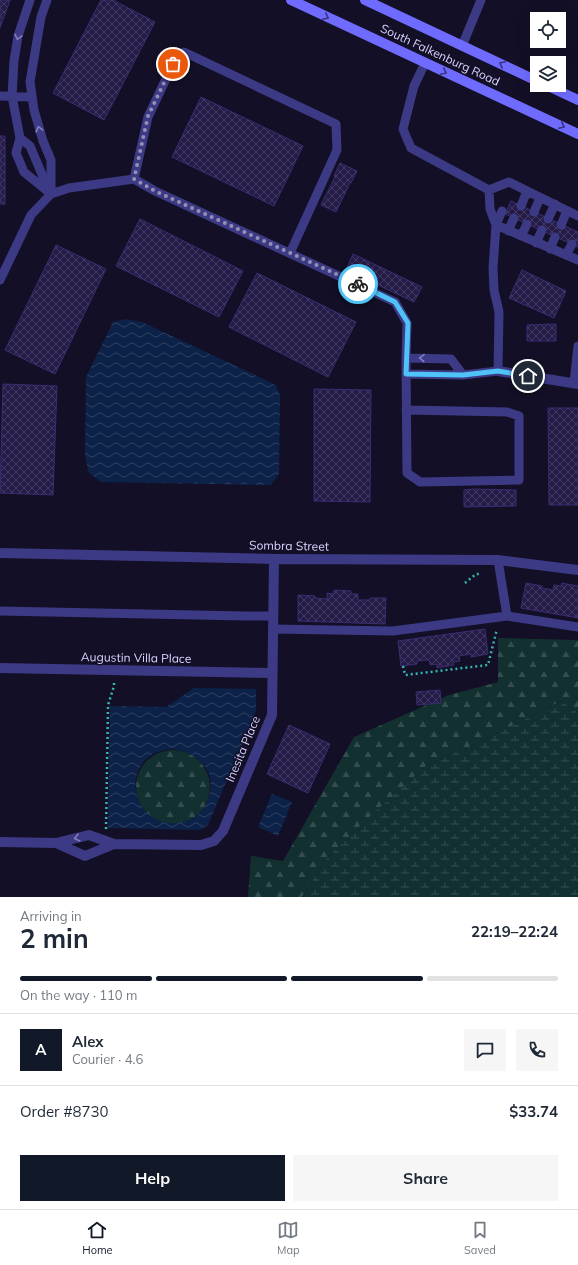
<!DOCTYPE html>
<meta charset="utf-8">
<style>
body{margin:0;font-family:Mulish,sans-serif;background:#f6f6f7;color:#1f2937;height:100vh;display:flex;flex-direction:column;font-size:15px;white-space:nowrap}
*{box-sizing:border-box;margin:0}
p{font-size:13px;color:#747a83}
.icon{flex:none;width:22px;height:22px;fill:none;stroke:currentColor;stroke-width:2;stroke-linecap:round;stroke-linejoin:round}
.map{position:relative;height:897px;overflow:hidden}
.details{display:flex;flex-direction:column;background:#fff;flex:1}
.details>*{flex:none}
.buttons{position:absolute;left:530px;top:12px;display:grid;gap:8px}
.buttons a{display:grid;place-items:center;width:36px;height:36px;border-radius:0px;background:#fff;box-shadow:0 4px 16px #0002;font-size:20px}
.pin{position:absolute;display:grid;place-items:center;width:34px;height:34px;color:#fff;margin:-17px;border:2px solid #fff;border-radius:50%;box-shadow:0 1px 4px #0007}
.courier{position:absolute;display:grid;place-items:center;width:40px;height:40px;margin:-20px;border:3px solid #4fc3f7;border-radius:50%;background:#fff;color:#222;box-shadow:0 1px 5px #0007}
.overview em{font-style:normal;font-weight:700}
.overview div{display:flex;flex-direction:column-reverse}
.overview{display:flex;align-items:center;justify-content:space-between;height:68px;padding:0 20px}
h1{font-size:26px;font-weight:700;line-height:30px}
.bar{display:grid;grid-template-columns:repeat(4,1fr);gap:6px 4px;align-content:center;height:48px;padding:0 20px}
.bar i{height:5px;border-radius:3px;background:#e0e1e3}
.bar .selected{background:#111827}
.bar p{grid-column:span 4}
.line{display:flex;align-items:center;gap:10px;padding:0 20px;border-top:1px solid #e0e1e3}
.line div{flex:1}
.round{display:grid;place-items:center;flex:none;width:42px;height:42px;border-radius:0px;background:#f6f6f7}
.button{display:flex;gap:8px;margin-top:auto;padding:8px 20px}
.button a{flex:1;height:46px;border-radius:0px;background:#111827;color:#fff;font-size:16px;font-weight:700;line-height:46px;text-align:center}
.button a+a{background:#f6f6f7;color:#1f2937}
.dock{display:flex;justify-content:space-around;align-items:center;height:56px;border-top:1px solid #e0e1e3;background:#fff;font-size:11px;color:#747a83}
.dock a{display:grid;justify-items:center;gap:2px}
.dock .selected{color:#111827}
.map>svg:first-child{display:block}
</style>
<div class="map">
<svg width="578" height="897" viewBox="0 0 578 897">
<defs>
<pattern id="forest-firs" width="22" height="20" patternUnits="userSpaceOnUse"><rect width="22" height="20" fill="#12302f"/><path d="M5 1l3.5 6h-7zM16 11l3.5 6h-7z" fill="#344d4e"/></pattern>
<pattern id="wetland-marsh" width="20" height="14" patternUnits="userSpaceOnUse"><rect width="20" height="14" fill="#12302f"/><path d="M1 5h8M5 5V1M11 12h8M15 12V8" fill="none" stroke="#344d4e"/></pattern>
<pattern id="water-waves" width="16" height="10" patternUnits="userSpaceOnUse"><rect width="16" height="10" fill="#0c2248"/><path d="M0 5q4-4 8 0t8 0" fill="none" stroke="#2f4163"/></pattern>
<pattern id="building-cross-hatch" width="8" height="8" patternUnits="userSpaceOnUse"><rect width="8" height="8" fill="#241b47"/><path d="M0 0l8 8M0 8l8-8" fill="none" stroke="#433b63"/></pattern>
</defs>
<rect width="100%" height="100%" fill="#130f26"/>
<path fill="url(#forest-firs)" d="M498 638 578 640V713L561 701 476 744 427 765 326 859 302 897H248L251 856 283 861 354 737 449 695 498 682Z
M136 787a37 37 0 1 1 74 0a37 37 0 1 1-74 0Z"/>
<path fill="url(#wetland-marsh)" d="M561 701 578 713V897H302L326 859 367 819 427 765 476 744Z"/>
<path fill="url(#water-waves)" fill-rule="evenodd" d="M125 319 142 322 276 385 280 396 279 474 271 485 101 482 89 473 85 456 86 377 113 322Z
M194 688 256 689V711L208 825 200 830 108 828 110 706 166 707ZM170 749C202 751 221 777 205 806 200 814 192 820 183 822 143 832 118 781 150 756 156 752 163 750 170 749Z
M272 794 292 802 278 836 258 827Z"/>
<path fill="url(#building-cross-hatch)" stroke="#3b2d73" d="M0 0H10L0 28Z
M101 0H113L155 22 104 120 53 93Z
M201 97 303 146 274 206 172 157Z
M0 136H5V204H0Z
M340 163 357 171 351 183H350L336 212 321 205 335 177 334 176Z
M511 201 578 232V247L505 214Z
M140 219 243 271 219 317 116 266Z
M56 245 106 269 55 374 5 350Z
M353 254 422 287 414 302 346 270Z
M522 270 566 291 554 318 509 298Z
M257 273 356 322 328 377 229 327Z
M556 324V341H527V325Z
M3 384 57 386 53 495 0 493Z
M314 389 371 390 370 502 314 501Z
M548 408H578V505H549Z
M474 489 516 490V506L464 507V490Z
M526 583 542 586V588L553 590 554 585 561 586 562 583 578 586V618L521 608Z
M334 590 351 591V594H358V600H370V598H386L385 624 298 621V595L315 596V598L327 599V593L334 594Z
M485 629 488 654 471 657V654L459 656 460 661 453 662 454 665 437 668V664L430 665 429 660 417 661V664L401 666 398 641Z
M440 690 441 703 417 705 416 692Z
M289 725 330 744 308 793 267 774Z"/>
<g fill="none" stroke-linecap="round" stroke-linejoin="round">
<path stroke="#2fb8b0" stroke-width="2.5" stroke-dasharray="2 3" stroke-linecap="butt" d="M465 583 476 574H479
M403 666 405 675 488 665 497 629
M106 829 108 705 114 686V681"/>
<path stroke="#3d3a85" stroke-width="9" d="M30 0 18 36 14 61 12 96 20 138 16 153 24 172 51 194
M47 0 41 17 30 82 34 110 43 141 51 160V194
M462 46 481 0
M425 63 414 86 403 129 411 148 489 190 509 182 578 216
M0 96 31 97
M20 138 30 146 49 191
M134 179 148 117 173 64 184 52 336 124 337 150 290 253
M489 190 490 209 496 225 578 260
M521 206 527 191
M534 212 540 198
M548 219 555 204
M561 225 567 211
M508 231 514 218
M521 236 527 224
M536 243 542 230
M550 249 555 237
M566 255 572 244
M0 280 31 215 51 194 69 188 134 179 155 191 395 302 407 323 406 358 407 473 420 482 519 480V416L507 412 406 410
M406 358 451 359 463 375
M406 374 463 375 498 371 499 312 494 290 493 268 496 225 502 211
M574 383 578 346
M498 560 507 616
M0 611 245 616H273
M273 629 393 631 507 616 578 627"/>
<path stroke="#3d3a85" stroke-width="10" d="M498 371 578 384
M0 553 274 559 498 560 578 570
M0 668 272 673
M0 842 56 843
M114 844 85 856 56 843 89 835 114 844 201 845 214 841 223 831 272 715 274 559"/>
<path stroke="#6f6bff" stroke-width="10" d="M291 0 578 134
M365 0 537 81
M546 85 578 100"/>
</g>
<defs><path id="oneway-chevron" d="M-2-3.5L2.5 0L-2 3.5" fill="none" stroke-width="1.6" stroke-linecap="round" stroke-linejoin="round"/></defs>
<g stroke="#38347d">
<use href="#oneway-chevron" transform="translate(326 17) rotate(25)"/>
<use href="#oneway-chevron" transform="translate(502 64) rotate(-155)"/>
<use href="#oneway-chevron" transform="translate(444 72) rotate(25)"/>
<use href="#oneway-chevron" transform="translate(562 126) rotate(25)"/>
</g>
<g stroke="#837fbc">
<use href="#oneway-chevron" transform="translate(18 37) rotate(103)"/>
<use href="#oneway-chevron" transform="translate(39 129) rotate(-105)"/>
<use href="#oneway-chevron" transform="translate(422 358) rotate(-178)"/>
<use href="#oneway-chevron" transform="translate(77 838) rotate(166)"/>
</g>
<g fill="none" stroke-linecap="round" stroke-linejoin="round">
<path stroke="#948fb3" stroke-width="4" stroke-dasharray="0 7.2" d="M173 64 148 116 134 179 155 191 358 284"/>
<path stroke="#4fc3f7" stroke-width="5" d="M358 284 395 302 408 323 406 374 463 375 498 371 528 376"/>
</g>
<g text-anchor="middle" stroke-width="3" stroke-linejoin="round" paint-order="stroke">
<g font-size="12" fill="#d9d4ff" stroke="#130f26">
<text transform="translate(440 55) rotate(25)" y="4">South Falkenburg Road</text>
<text transform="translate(289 546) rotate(1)" y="4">Sombra Street</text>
<text transform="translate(136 658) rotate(1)" y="4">Augustin Villa Place</text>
<text transform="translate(243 749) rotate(-67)" y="4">Inesita Place</text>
</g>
</g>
</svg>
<div class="buttons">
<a><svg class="icon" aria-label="locate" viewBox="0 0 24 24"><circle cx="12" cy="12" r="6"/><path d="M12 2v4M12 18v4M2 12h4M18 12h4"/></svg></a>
<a><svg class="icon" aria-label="layers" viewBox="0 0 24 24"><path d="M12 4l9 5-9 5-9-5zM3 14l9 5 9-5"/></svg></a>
</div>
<div class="pin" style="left:173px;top:64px;background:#ea580c"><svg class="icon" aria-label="bag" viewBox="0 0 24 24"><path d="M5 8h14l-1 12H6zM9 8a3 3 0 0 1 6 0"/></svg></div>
<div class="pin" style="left:528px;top:376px;background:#1f2937"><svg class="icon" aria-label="home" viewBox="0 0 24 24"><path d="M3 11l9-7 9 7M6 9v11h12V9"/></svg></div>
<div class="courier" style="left:358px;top:284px"><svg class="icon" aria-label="bike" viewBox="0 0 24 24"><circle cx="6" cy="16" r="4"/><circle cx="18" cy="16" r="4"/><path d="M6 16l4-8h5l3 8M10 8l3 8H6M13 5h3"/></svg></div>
</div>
<section class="details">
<div class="overview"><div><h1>2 min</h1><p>Arriving in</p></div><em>22:19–22:24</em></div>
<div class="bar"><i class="selected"></i><i class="selected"></i><i class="selected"></i><i></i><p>On the way · 110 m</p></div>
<div class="line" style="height:72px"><b class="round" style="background:#111827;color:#fff">A</b><div><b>Alex</b><p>Courier · 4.6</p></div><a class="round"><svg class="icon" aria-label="chat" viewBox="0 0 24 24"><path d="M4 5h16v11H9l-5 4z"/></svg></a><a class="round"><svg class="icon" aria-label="phone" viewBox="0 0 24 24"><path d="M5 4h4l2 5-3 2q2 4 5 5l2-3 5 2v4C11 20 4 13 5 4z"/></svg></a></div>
<div class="line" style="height:52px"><div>Order #8730</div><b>$33.74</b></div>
<div class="button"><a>Help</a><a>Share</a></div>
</section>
<nav class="dock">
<a class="selected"><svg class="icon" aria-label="home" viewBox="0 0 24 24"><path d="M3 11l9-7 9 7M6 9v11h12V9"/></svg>Home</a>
<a><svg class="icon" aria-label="map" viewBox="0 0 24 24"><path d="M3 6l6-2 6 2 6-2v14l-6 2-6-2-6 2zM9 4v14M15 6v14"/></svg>Map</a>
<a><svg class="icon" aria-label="saved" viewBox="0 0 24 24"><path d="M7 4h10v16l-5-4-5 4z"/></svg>Saved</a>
</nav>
